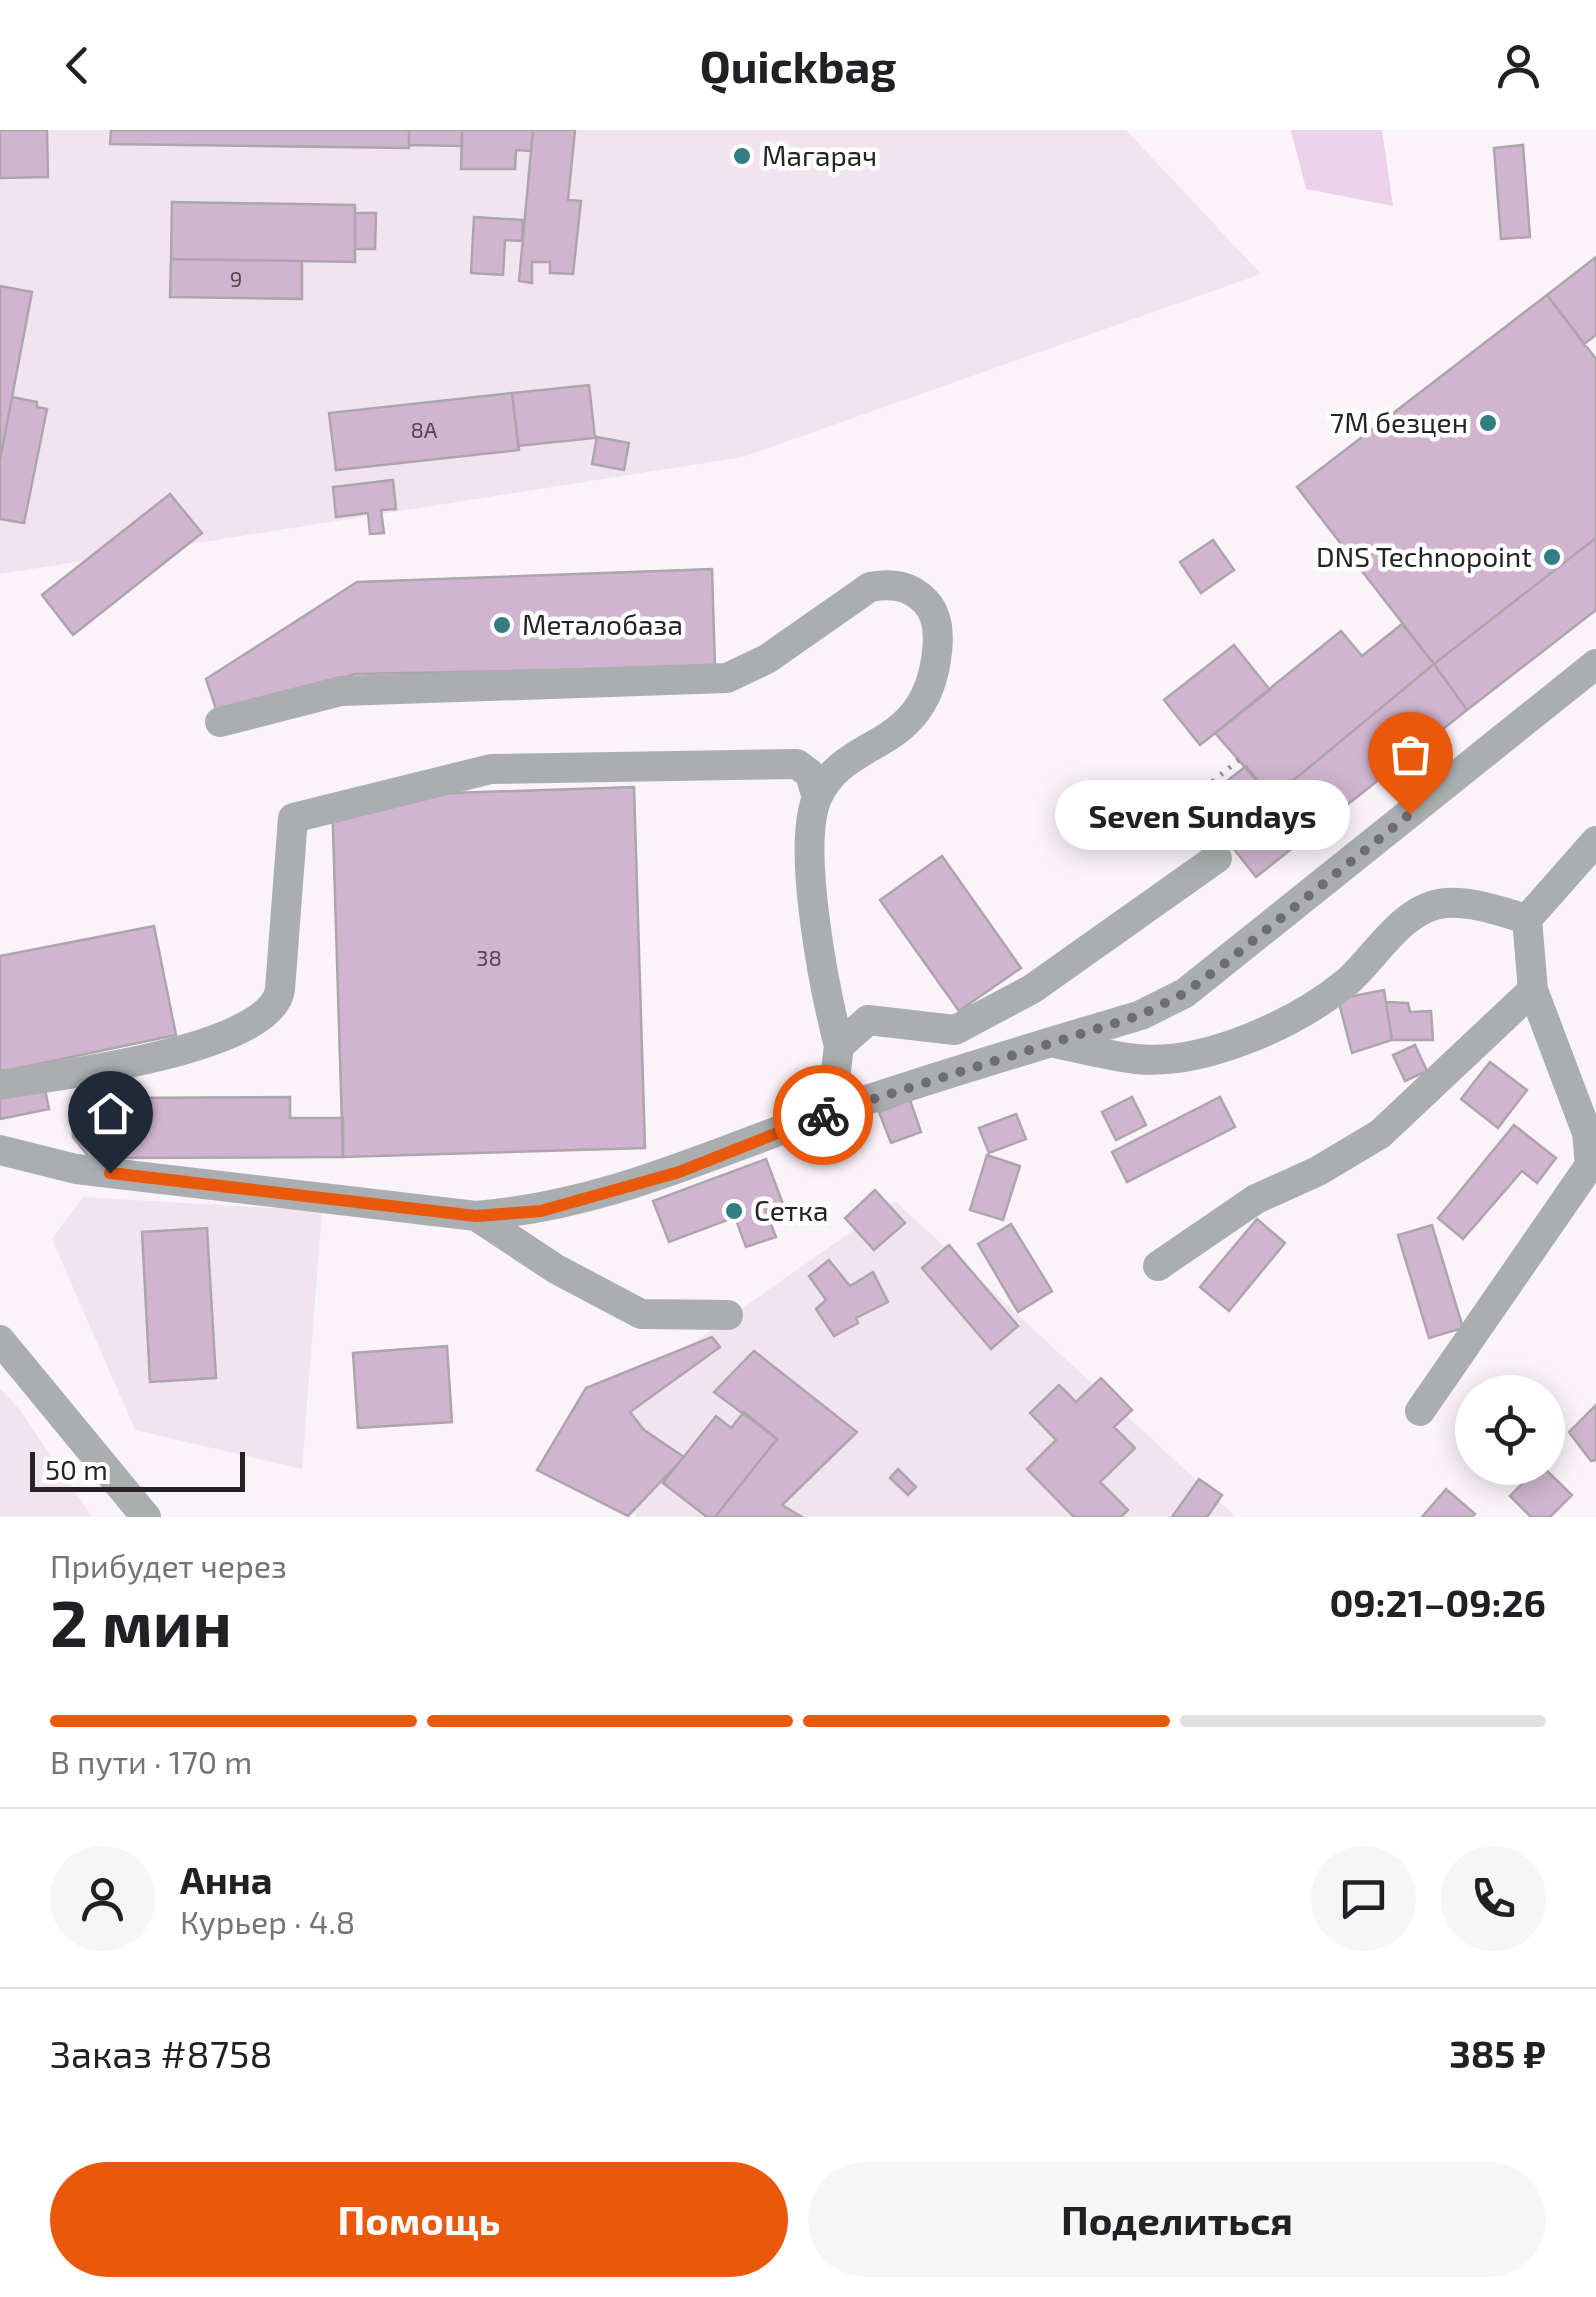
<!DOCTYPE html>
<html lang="ru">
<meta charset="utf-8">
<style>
body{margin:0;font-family:"Exo 2",sans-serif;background:#f6f6f6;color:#202124;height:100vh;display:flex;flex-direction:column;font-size:38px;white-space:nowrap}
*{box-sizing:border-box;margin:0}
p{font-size:32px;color:#757577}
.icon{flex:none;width:55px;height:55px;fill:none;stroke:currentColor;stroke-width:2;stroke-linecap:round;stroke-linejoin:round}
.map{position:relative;height:1387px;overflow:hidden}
.sheet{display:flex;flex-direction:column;background:#fff;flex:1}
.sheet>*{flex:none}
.fabs{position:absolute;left:1455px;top:1245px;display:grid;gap:20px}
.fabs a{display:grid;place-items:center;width:110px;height:110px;border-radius:50%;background:#fff;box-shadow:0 5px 25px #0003;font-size:50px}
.scale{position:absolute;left:30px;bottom:25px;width:215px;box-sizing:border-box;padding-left:10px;border:5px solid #262325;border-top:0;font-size:28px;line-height:35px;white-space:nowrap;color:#262325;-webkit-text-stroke:8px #fff;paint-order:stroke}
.pin{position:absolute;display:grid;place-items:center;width:85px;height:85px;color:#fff;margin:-102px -42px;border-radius:50% 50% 50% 0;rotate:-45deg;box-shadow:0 0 10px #0007}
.pin .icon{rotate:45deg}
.courier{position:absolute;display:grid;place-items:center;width:100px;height:100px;margin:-50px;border:8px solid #ea580c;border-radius:50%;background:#fff;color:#222;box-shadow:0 2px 12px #0007}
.bubble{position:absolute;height:70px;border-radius:35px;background:#fff;box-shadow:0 5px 25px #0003;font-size:32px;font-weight:700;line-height:70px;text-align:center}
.headline em{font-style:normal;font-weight:700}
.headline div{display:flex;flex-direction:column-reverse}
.headline{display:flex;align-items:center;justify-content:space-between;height:170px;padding:0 50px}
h1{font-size:65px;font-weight:700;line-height:75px}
.bar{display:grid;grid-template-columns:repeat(4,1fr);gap:15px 10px;align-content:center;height:120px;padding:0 50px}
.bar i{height:12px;border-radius:8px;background:#e0e0e0}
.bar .active{background:#ea580c}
.bar p{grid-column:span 4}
.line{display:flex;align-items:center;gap:25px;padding:0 50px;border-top:2px solid #e0e0e0}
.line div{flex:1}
.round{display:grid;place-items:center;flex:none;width:105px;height:105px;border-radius:52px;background:#f6f6f6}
.button{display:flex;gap:20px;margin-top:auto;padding:20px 50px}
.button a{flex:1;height:115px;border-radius:60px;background:#ea580c;color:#fff;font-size:40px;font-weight:700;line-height:115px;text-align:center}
.button a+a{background:#f6f6f6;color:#202124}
header{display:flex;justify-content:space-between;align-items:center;height:130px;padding:0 50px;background:#fff;font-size:45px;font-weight:700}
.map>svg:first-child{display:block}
</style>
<header><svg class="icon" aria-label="back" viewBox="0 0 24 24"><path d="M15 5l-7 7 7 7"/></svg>Quickbag<svg class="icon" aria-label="person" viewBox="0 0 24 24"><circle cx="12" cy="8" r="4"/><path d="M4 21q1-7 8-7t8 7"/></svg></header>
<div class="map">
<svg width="1596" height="1387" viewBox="0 0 1596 1387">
<rect width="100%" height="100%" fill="#faf3fa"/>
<path fill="#f1e4f0" d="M0 0H1126L1261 144 743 327 0 444Z
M83 1067 322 1081 302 1339 135 1300 52 1109Z
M895 1071 1236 1387H638L553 1311Z
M0 1258 20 1280 92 1387H0Z"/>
<path fill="#ebd2ea" d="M1291 0H1382L1393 76 1306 59Z"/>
<path fill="#d1b5d0" stroke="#aca5ab" stroke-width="2.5" d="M0 0H47L48 47 0 48Z
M111 0H409V18L110 14Z
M409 0H462V16L409 15Z
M462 0H533L531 21 516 20 515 39H461Z
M533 0H575L568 70 581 71 573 144 550 143V132H532V153L519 151Z
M1523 15 1530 107 1501 109 1494 18Z
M172 72 355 75V132L171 129Z
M355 83H376L375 119H355Z
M474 87 523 90 522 111 505 110 503 145 471 143Z
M1596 127V205L1584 214 1547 165Z
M171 129 302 131V169L170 167Z
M0 156 32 162 0 330Z
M1547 165 1596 229V408L1434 534 1297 357Z
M589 255 595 308 518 316 512 263Z
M512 263 519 320 336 340 329 283Z
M12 267 37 272V277L47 279 24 393 0 389V330Z
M597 307 629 313 624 340 592 334Z
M393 350 396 379 381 380 384 403 370 404 368 383 336 387 333 357Z
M170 364 202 403 73 505 42 465Z
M1596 408V480L1467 580 1434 534Z
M1213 410 1234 440 1201 463 1180 432Z
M712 439 715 537 355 544 218 585 206 549 357 452Z
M1402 494 1434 534 1272 668 1215 603 1341 501 1362 526Z
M1234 515 1270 560 1200 615 1164 570Z
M1434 534 1467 580 1256 747 1198 674 1246 636 1272 668Z
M634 657 645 1018 343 1027 332 667Z
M942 726 1021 838 959 881 880 770Z
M154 796 176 905 0 942V826Z
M1384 860 1392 910 1352 923 1338 869Z
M1386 872 1408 873 1410 882 1431 881 1433 910H1392Z
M1415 915 1427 941 1405 951 1393 925Z
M1490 932 1527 960 1498 998 1461 969Z
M44 955 49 979 0 989V964Z
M290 967V988H343V1027L112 1028V968Z
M1132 967 1146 995 1116 1010 1102 982Z
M1220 967 1235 997 1127 1052 1112 1022Z
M910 970 921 1002 891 1013 879 982Z
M1016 984 1026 1009 989 1023 979 998Z
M112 986V1028L93 1032 73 1007 72 993Z
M1514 995 1556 1028 1537 1053 1522 1041 1463 1109 1438 1088Z
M987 1025 1020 1036 1003 1090 970 1080Z
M766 1029 783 1074 766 1081 776 1107 746 1117 735 1087 669 1112 653 1071Z
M875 1060 905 1093 874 1120 845 1088Z
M1257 1089 1285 1113 1229 1181 1200 1157Z
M1011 1094 1052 1161 1018 1182 978 1114Z
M1432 1095 1463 1198 1429 1208 1398 1105Z
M207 1098 216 1248 150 1252 142 1102Z
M949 1115 1018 1196 991 1219 922 1138Z
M829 1130 850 1156 873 1142 888 1172 856 1188 858 1193 834 1206 816 1179 826 1170 809 1146Z
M712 1207 720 1217 630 1282 644 1300 684 1327 628 1386 537 1340 586 1258Z
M447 1216 452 1292 358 1298 353 1223Z
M754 1221 857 1302 782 1375 802 1387H715L777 1309 714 1262Z
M1101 1248 1132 1280 1114 1297 1135 1318 1100 1352 1128 1380 1121 1387H1074L1027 1339 1056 1310 1030 1283 1059 1255 1076 1272Z
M1596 1275V1330L1591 1331 1569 1302Z
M744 1282 777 1309 715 1387H707L663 1353 716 1286 731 1298Z
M1538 1338H1544L1572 1365 1550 1387H1531L1510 1366Z
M898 1339 916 1357 908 1365 890 1348Z
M1199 1349 1222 1365 1207 1387H1172Z
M1446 1359 1475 1384 1472 1387H1422Z"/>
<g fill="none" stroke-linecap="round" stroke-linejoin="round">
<path stroke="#999398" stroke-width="5" stroke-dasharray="2.5 8" stroke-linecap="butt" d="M1180 678 1240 629"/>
<path stroke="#aaaeaf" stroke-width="30" d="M220 592 341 561 727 548 767 529 870 457C892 453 910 455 926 472 938 485 939 505 937 522 926 625 844 604 817 668 796 718 825 862 839 916
M1054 913C1081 918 1109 926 1136 929 1203 936 1296 894 1347 852 1376 827 1403 776 1446 773 1473 771 1502 782 1527 789L1596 711
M0 955C55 945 272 921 280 859L293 688 491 639 797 634 810 644 817 668
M831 982 839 916 868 890 955 900 1032 859 1217 728
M0 1020 76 1039 476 1086C609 1075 711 1023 834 981 935 946 1038 916 1141 885L1185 863 1596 534
M476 1086 556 1139 641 1184 728 1185
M1158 1136 1256 1069 1318 1041 1380 1004 1533 860 1527 789
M0 1210 146 1387
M1420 1281 1590 1035 1587 1003 1533 860"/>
</g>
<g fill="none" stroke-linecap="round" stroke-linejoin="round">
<path stroke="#706c70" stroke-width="10" stroke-dasharray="0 18" d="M823 985 1141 885 1185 863 1224 834 1410 684"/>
<path stroke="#ea580c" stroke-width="12" d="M110 1043 476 1086 541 1081 679 1042 823 985"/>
</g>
<g fill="#357d84" stroke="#fff" stroke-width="4">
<circle cx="742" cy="26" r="10"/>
<circle cx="1488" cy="293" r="10"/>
<circle cx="1552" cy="427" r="10"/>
<circle cx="502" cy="495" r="10"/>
<circle cx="734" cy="1081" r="10"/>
</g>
<g text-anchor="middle" stroke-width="9" stroke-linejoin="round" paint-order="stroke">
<g font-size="22" fill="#514850">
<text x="236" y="157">9</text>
<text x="424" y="308">8А</text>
<text x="489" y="836">38</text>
</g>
<g font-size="28" fill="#262325" stroke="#fff" text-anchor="start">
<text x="762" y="36">Магарач</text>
<text x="1468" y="303" text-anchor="end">7М безцен</text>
<text x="1532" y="437" text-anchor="end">DNS Technopoint</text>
<text x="522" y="505">Металобаза</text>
<text x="754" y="1091">Сетка</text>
</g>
</g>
</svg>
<div class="fabs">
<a><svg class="icon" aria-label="locate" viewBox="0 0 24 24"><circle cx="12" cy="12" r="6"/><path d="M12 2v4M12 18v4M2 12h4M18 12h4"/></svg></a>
</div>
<div class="scale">50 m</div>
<div class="pin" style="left:1410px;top:684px;background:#ea580c"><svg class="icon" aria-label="bag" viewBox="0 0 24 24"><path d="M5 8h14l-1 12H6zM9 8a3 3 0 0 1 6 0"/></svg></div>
<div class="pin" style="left:110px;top:1043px;background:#1f2937"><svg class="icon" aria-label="home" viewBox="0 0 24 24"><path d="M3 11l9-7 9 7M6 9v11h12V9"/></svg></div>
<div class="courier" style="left:823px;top:985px"><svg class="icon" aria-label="bike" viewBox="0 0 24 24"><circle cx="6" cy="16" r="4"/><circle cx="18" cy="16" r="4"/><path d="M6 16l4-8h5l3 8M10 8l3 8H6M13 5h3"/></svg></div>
<div class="bubble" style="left:1055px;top:650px;width:295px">Seven Sundays</div>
</div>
<section class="sheet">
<div class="headline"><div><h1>2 мин</h1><p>Прибудет через</p></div><em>09:21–09:26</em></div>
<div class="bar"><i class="active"></i><i class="active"></i><i class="active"></i><i></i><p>В пути · 170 m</p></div>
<div class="line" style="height:180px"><a class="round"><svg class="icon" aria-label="person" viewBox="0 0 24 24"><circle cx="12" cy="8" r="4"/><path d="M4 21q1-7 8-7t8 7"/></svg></a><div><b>Анна</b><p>Курьер · 4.8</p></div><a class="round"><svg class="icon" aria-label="chat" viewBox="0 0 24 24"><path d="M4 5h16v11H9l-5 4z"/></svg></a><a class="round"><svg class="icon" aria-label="phone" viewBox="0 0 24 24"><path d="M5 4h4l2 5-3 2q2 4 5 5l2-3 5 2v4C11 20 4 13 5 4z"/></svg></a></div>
<div class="line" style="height:130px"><div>Заказ #8758</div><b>385 ₽</b></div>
<div class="button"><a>Помощь</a><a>Поделиться</a></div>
</section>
